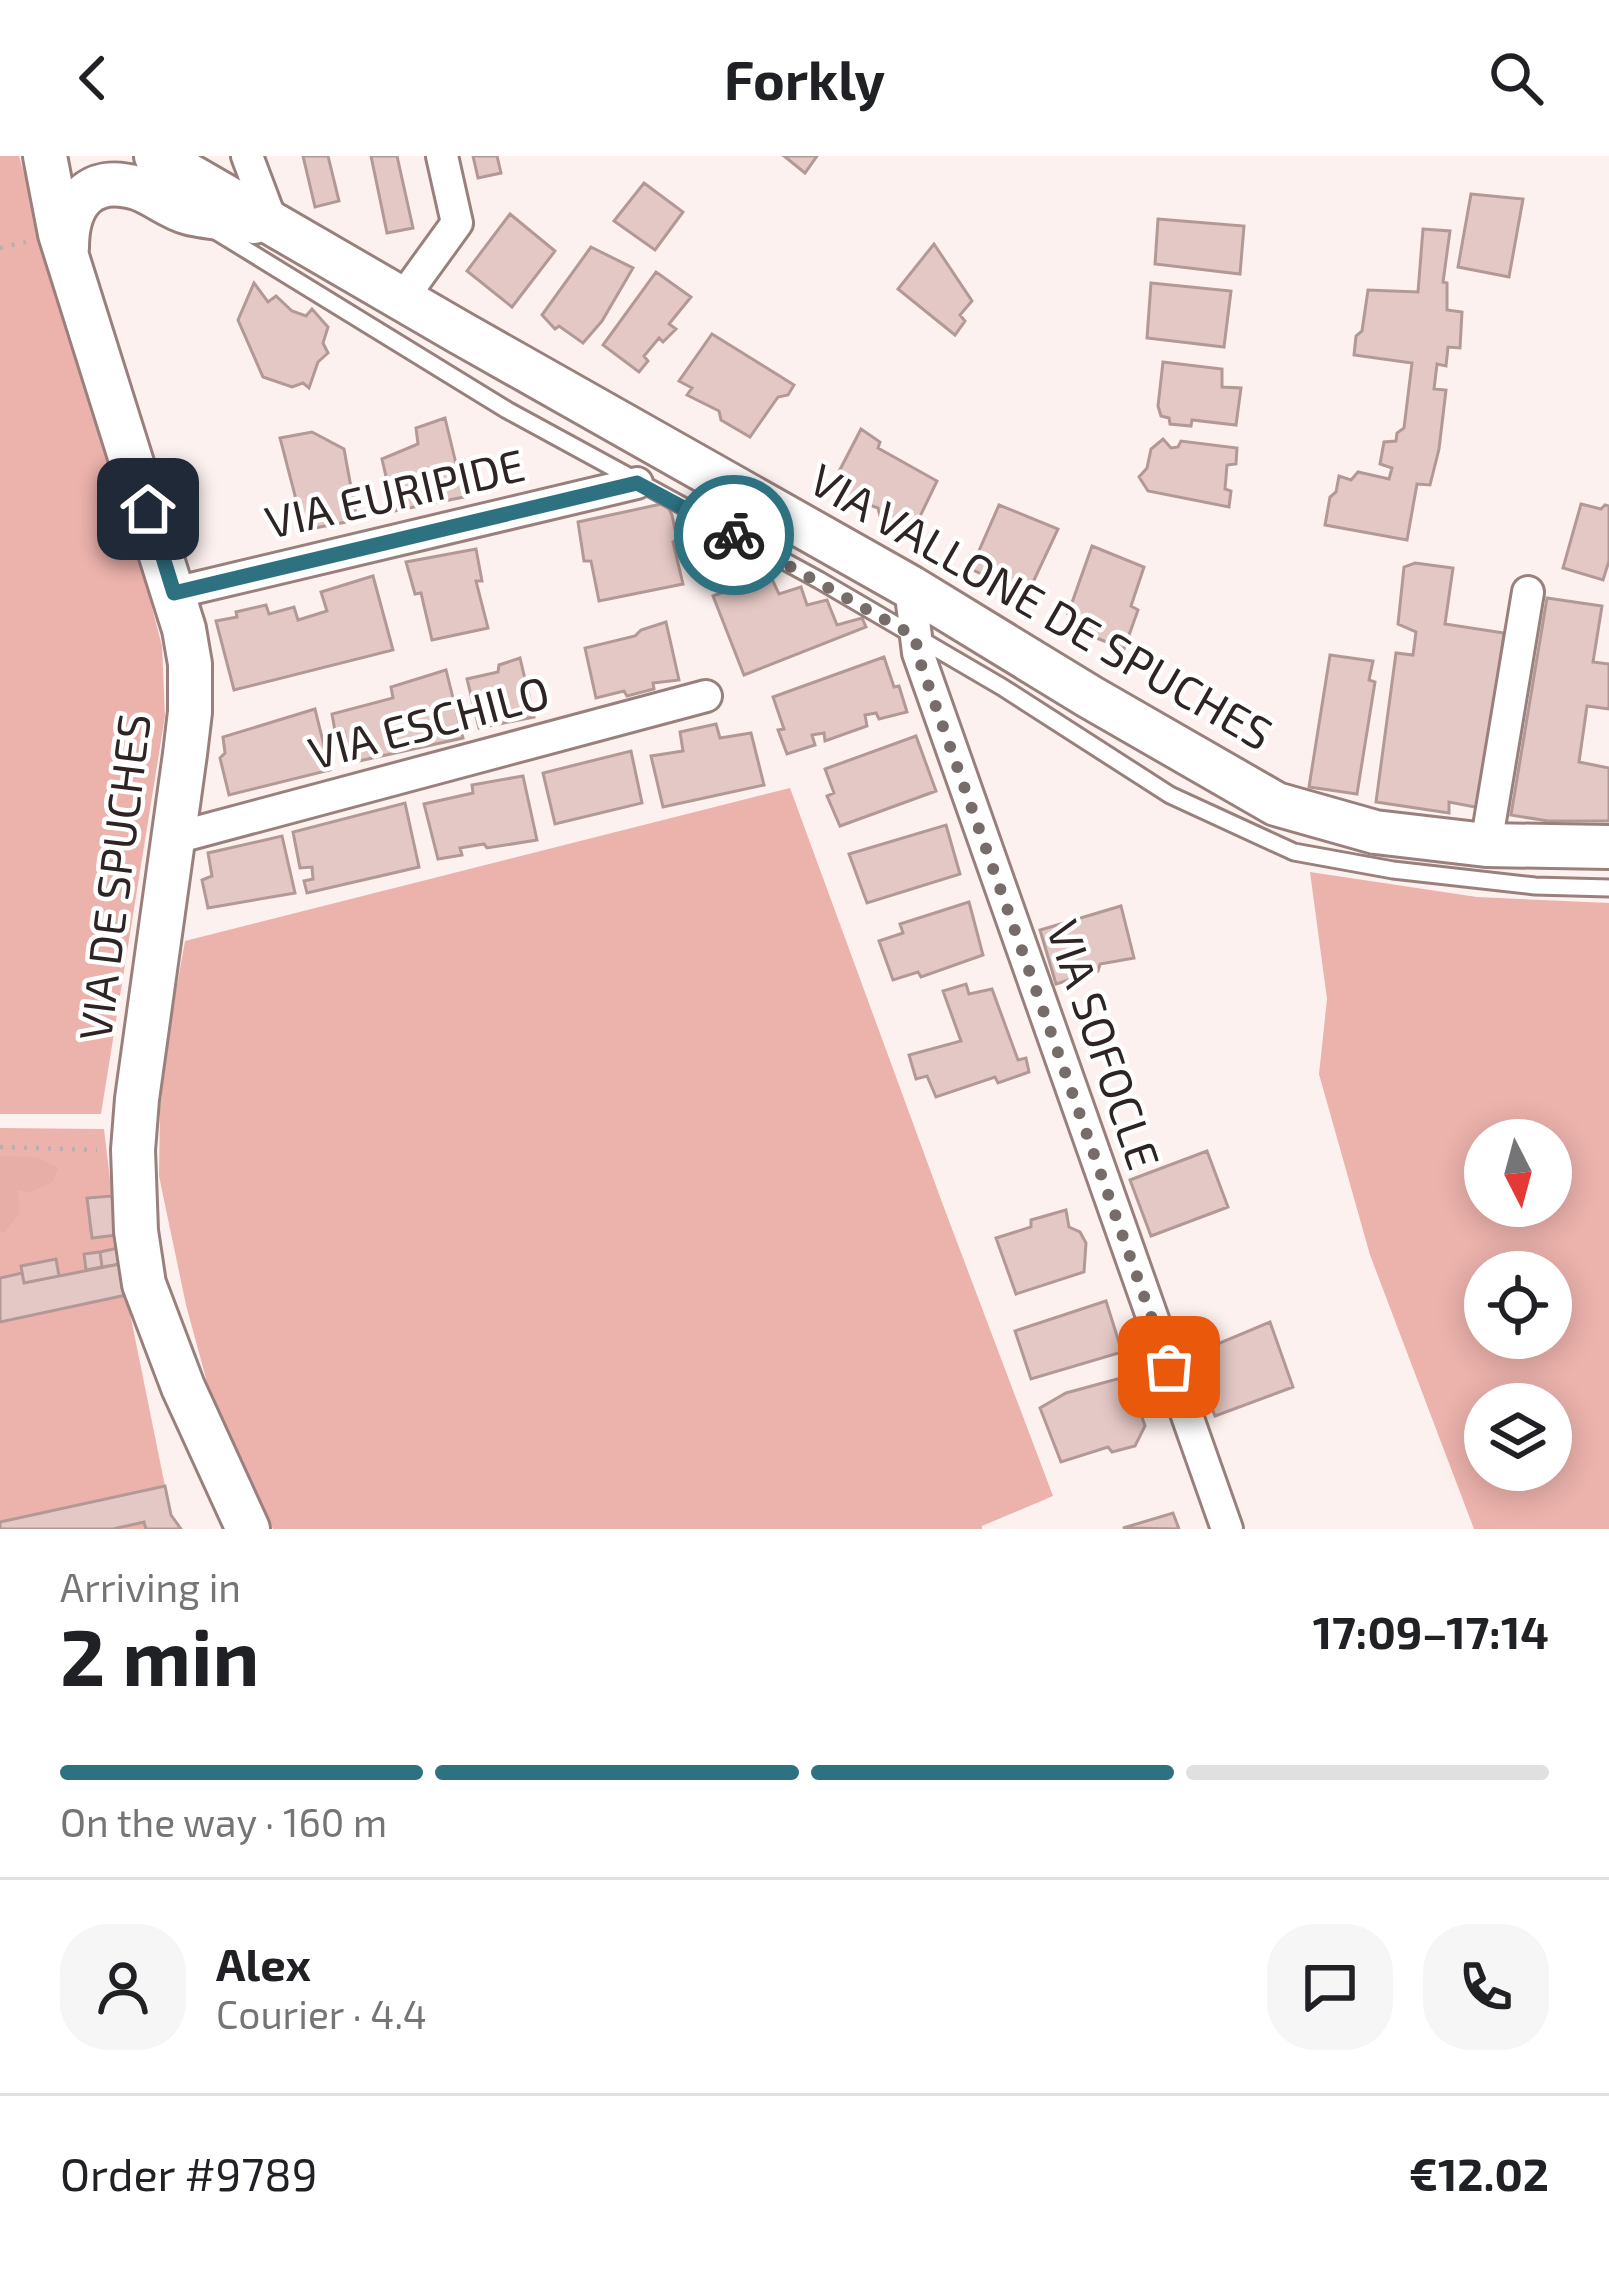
<!DOCTYPE html>
<meta charset="utf-8">
<style>
body{margin:0;font-family:"Exo 2",sans-serif;background:#f6f6f6;color:#202124;height:100vh;display:flex;flex-direction:column;font-size:45px;white-space:nowrap}
*{box-sizing:border-box;margin:0}
p{font-size:39px;color:#757577}
.icon{flex:none;width:66px;height:66px;fill:none;stroke:currentColor;stroke-width:2;stroke-linecap:round;stroke-linejoin:round}
.map{position:relative;height:1373px;overflow:hidden}
.drawer{display:flex;flex-direction:column;background:#fff;flex:1}
.drawer>*{flex:none}
.needle{width:78px;rotate:174deg}
.tools{position:absolute;left:1464px;top:963px;display:grid;gap:24px}
.tools a{display:grid;place-items:center;width:108px;height:108px;border-radius:50%;background:#fff;box-shadow:0 6px 30px #0003;font-size:60px}
.pin{position:absolute;display:grid;place-items:center;width:102px;height:102px;color:#fff;margin:-51px;border-radius:24px;box-shadow:0 6px 18px #0006}
.courier{position:absolute;display:grid;place-items:center;width:120px;height:120px;margin:-60px;border:9px solid #2e7282;border-radius:50%;background:#fff;color:#222;box-shadow:0 3px 15px #0007}
.overview em{font-style:normal;font-weight:700}
.overview div{display:flex;flex-direction:column-reverse}
.overview{display:flex;align-items:center;justify-content:space-between;height:204px;padding:0 60px}
h1{font-size:78px;font-weight:700;line-height:90px}
.bar{display:grid;grid-template-columns:repeat(4,1fr);gap:18px 12px;align-content:center;height:144px;padding:0 60px}
.bar i{height:15px;border-radius:9px;background:#e0e0e0}
.bar .selected{background:#2e7282}
.bar p{grid-column:span 4}
.line{display:flex;align-items:center;gap:30px;padding:0 60px;border-top:3px solid #e0e0e0}
.line div{flex:1}
.round{display:grid;place-items:center;flex:none;width:126px;height:126px;border-radius:48px;background:#f6f6f6}
header{display:flex;justify-content:space-between;align-items:center;height:156px;padding:0 60px;background:#fff;font-size:54px;font-weight:700}
.map>svg:first-child{display:block}
</style>
<header><svg class="icon" aria-label="back" viewBox="0 0 24 24"><path d="M15 5l-7 7 7 7"/></svg>Forkly<svg class="icon" aria-label="search" viewBox="0 0 24 24"><circle cx="10" cy="10" r="6"/><path d="M15 15l6 6"/></svg></header>
<div class="map">
<svg width="1609" height="1373" viewBox="0 0 1609 1373">
<rect width="100%" height="100%" fill="#fcf1ef"/>
<path fill="#ecb2ac" fill-rule="evenodd" d="M0 0H19L149 440 162 490 165 560 101 958H0Z
M790 632 943 1049 1053 1340 982 1370V1373H273L214 1252 186 1149 159 1020 160 953 169 874 185 785Z
M1310 716 1477 741 1609 747V1373H1474L1370 1099 1319 918 1327 843ZM1551 984V1050H1485V984ZM1551 1116V1182H1485V1116ZM1551 1248V1314H1485V1248Z
M0 972 104 973 120 1108 165 1330 171 1359 181 1373H0Z"/>
<path fill="#e7ada7" d="M0 1000 37 1001 58 1012 53 1026 30 1036 18 1034 19 1057 5 1076 0 1077Z"/>
<path fill="#e4c8c5" stroke="#b39996" stroke-width="3" d="M303 0H328L339 45 315 51Z
M371 0H397L413 72 387 77Z
M473 0H497L501 17 478 22Z
M784 0H817L805 17Z
M644 27 683 56 655 94 614 65Z
M1471 38 1523 43 1509 121 1458 111Z
M510 58 555 95 512 151 467 115Z
M1158 63 1244 70 1240 118 1155 108Z
M1423 73 1450 75 1443 126 1447 127V154L1462 156 1460 192 1448 191 1446 210 1437 208 1434 233 1446 234 1439 293 1430 329 1417 328 1407 384 1325 369 1330 341 1336 336 1339 320 1351 324 1358 316 1389 323 1392 312 1380 308 1384 286 1396 285 1397 277 1404 272 1412 207 1354 199 1356 180 1362 175 1368 134 1418 136Z
M934 88 972 145 960 159 965 165 955 179 898 133Z
M591 91 633 112 602 165 583 187 559 170 555 173 542 159Z
M656 116 691 141 669 168 676 173 663 186 659 182 644 200 648 205 639 216 603 189Z
M254 127 268 146 276 140 292 155 306 160 312 153 328 171 323 187 328 197 318 206 309 232 303 227 292 231 263 221 238 164Z
M1151 127 1231 135 1224 191 1147 182Z
M712 178 794 229 788 239 778 241 750 281 721 264 719 255 687 239 692 232 679 225Z
M1163 206 1222 213V231L1241 232 1236 269 1192 264 1191 270 1170 268 1169 262 1161 260 1158 250Z
M445 262 464 341 394 355 382 303 418 288 416 272Z
M861 273 880 286 878 292 937 325 913 375 880 360 878 352 844 340 846 332 833 327Z
M312 276 344 293 357 364 304 374 280 282Z
M1163 283 1171 292 1178 291 1181 285 1237 292 1236 308 1227 309 1225 333 1231 335 1229 351 1148 335 1139 321 1147 312 1151 293Z
M666 347 672 359 677 383 673 386 683 428 599 445 591 405H584L578 366Z
M1581 348 1601 353 1605 349 1609 350V405L1603 424 1563 412Z
M999 349 1058 373 1028 437 1014 432 1011 439 993 431 996 425 971 413Z
M1092 390 1144 411 1131 450 1138 454 1124 493 1089 479 1091 468 1068 458Z
M476 393 482 425H476L488 472 432 484 421 437 415 438 406 406Z
M1415 407 1453 412 1445 468 1504 477 1480 652 1449 646V657L1376 646 1396 497 1413 499 1416 476 1398 468 1404 411Z
M770 419 779 438 801 431 807 449 827 444 837 469 862 462 866 471 744 519 713 440Z
M373 420 393 494 234 534 216 465 237 461 236 456 266 449 269 458 294 451 298 464 327 455 321 436Z
M1547 442 1602 450 1593 506 1609 508V553L1587 550 1579 606 1609 612V665H1548L1511 659Z
M666 466 679 524 653 527 654 533 627 540 624 535 596 542 585 492 635 480 641 474Z
M1330 499 1373 505 1369 524 1375 526 1357 638 1309 631Z
M884 501 894 531 899 530 907 556 879 563 876 557 865 559 867 570 825 585 824 577 812 579 815 589 787 598 778 574 784 573 773 541Z
M520 502 534 561 479 572 467 523 498 516 499 509Z
M446 514 463 582 350 607 344 575H335L332 558 393 542 391 531Z
M315 553 330 614 229 639 220 602 225 597 223 581Z
M716 568 720 582 751 577 764 629 663 651 651 600 683 595 680 576Z
M916 580 936 635 840 670 827 640 834 637 825 613Z
M631 595 642 647 555 668 543 617Z
M523 620 537 684 487 692 484 688 460 692 462 699 438 703 424 648 473 637 472 629Z
M405 647 419 711 307 737 304 725 313 723 312 711 300 712 293 676Z
M946 669 960 718 867 747 849 698Z
M282 680 295 737 208 752 202 724 212 720 208 697Z
M969 746 983 799 921 821 918 816 893 824 879 785 903 777 900 768Z
M1121 750 1134 802 1100 808 1098 815 1056 828 1040 774Z
M966 828 969 838 992 833 1018 904 1026 902 1029 916 998 927 995 921 936 941 927 920 916 923 909 899 961 885 943 835Z
M1207 995 1228 1051 1151 1080 1130 1024Z
M112 1040 117 1079 92 1082 87 1042Z
M1066 1054 1069 1071 1080 1076 1086 1087 1084 1116 1016 1138 996 1082 1031 1071V1064Z
M118 1092 120 1108 102 1111 100 1096Z
M100 1096 102 1111 86 1114 84 1098Z
M56 1103 59 1120 24 1127 21 1110Z
M120 1108 126 1139 0 1166V1122L22 1117 24 1127Z
M1106 1145 1122 1196 1031 1223 1015 1175Z
M1270 1166 1293 1231 1215 1260 1191 1199Z
M1128 1220 1145 1270 1135 1290 1112 1296 1108 1291 1061 1306 1040 1252 1066 1237Z
M165 1330 171 1359 181 1373H146L144 1366 113 1373H0V1366Z
M1173 1357 1179 1373 1123 1372Z"/>
<g fill="none" stroke-linecap="round" stroke-linejoin="round">
<g stroke="#99807d" stroke-width="21">
<path id="lane" d="M214 74 507 254 819 424 1002 531 1170 639 1294 696 1393 714 1535 730 1609 732"/>
</g>
<g stroke="#99807d" stroke-width="36">
<path id="street" d="M247 0 273 69
M402 143 457 67 442 0
M910 431 918 497 1227 1373
M174 437 637 327
M175 682 706 540
M1486 689 1528 436"/>
</g>
<g stroke="#99807d" stroke-width="48">
<path id="secondary" d="M45 0 60 78 184 473 190 508V556L185 598 137 943 133 994 136 1075 144 1128 183 1231 248 1373
M156 0 459 176 910 431 1090 541 1276 648 1375 676 1486 689 1609 691
M67 92C67 47 89 18 137 32 155 38 170 52 189 57 209 62 233 63 254 66"/>
</g>
<path stroke="#baafae" stroke-width="4.5" stroke-dasharray="3 9" stroke-linecap="butt" d="M0 92 26 86
M0 991 97 994"/>
<use href="#lane" stroke="#fff" stroke-width="15"/>
<use href="#street" stroke="#fff" stroke-width="30"/>
<use href="#secondary" stroke="#fff" stroke-width="42"/>
</g>
<g fill="none" stroke-linecap="round" stroke-linejoin="round">
<path stroke="#766c6a" stroke-width="12" stroke-dasharray="0 21.6" d="M734 379 916 481 917 497 1169 1211"/>
<path stroke="#2e7282" stroke-width="15" d="M148 353 174 437 637 327 734 379"/>
</g>
<g text-anchor="middle" stroke-width="9" stroke-linejoin="round" paint-order="stroke">
<g font-size="45" fill="#2e2423" stroke="#fff">
<text transform="translate(395 338) rotate(-13)" y="16">VIA EURIPIDE</text>
<text transform="translate(1041 451) rotate(30)" y="16">VIA VALLONE DE SPUCHES</text>
<text transform="translate(429 567) rotate(-15)" y="16">VIA ESCHILO</text>
<text transform="translate(115 721) rotate(-83)" y="16">VIA DE SPUCHES</text>
<text transform="translate(1103 889) rotate(71)" y="16">VIA SOFOCLE</text>
</g>
</g>
</svg>
<div class="tools">
<a><svg class="needle" viewBox="-14 -14 28 28"><path d="M0-13l5 13h-10z" fill="#e53935"/><path d="M0 13l5-13h-10z" fill="#757577"/></svg></a>
<a><svg class="icon" aria-label="locate" viewBox="0 0 24 24"><circle cx="12" cy="12" r="6"/><path d="M12 2v4M12 18v4M2 12h4M18 12h4"/></svg></a>
<a><svg class="icon" aria-label="layers" viewBox="0 0 24 24"><path d="M12 4l9 5-9 5-9-5zM3 14l9 5 9-5"/></svg></a>
</div>
<div class="pin" style="left:1169px;top:1211px;background:#ea580c"><svg class="icon" aria-label="bag" viewBox="0 0 24 24"><path d="M5 8h14l-1 12H6zM9 8a3 3 0 0 1 6 0"/></svg></div>
<div class="pin" style="left:148px;top:353px;background:#1f2937"><svg class="icon" aria-label="home" viewBox="0 0 24 24"><path d="M3 11l9-7 9 7M6 9v11h12V9"/></svg></div>
<div class="courier" style="left:734px;top:379px"><svg class="icon" aria-label="bike" viewBox="0 0 24 24"><circle cx="6" cy="16" r="4"/><circle cx="18" cy="16" r="4"/><path d="M6 16l4-8h5l3 8M10 8l3 8H6M13 5h3"/></svg></div>
</div>
<section class="drawer">
<div class="overview"><div><h1>2 min</h1><p>Arriving in</p></div><em>17:09–17:14</em></div>
<div class="bar"><i class="selected"></i><i class="selected"></i><i class="selected"></i><i></i><p>On the way · 160 m</p></div>
<div class="line" style="height:216px"><a class="round"><svg class="icon" aria-label="person" viewBox="0 0 24 24"><circle cx="12" cy="8" r="4"/><path d="M4 21q1-7 8-7t8 7"/></svg></a><div><b>Alex</b><p>Courier · 4.4</p></div><a class="round"><svg class="icon" aria-label="chat" viewBox="0 0 24 24"><path d="M4 5h16v11H9l-5 4z"/></svg></a><a class="round"><svg class="icon" aria-label="phone" viewBox="0 0 24 24"><path d="M5 4h4l2 5-3 2q2 4 5 5l2-3 5 2v4C11 20 4 13 5 4z"/></svg></a></div>
<div class="line" style="height:156px"><div>Order #9789</div><b>€12.02</b></div>
</section>
